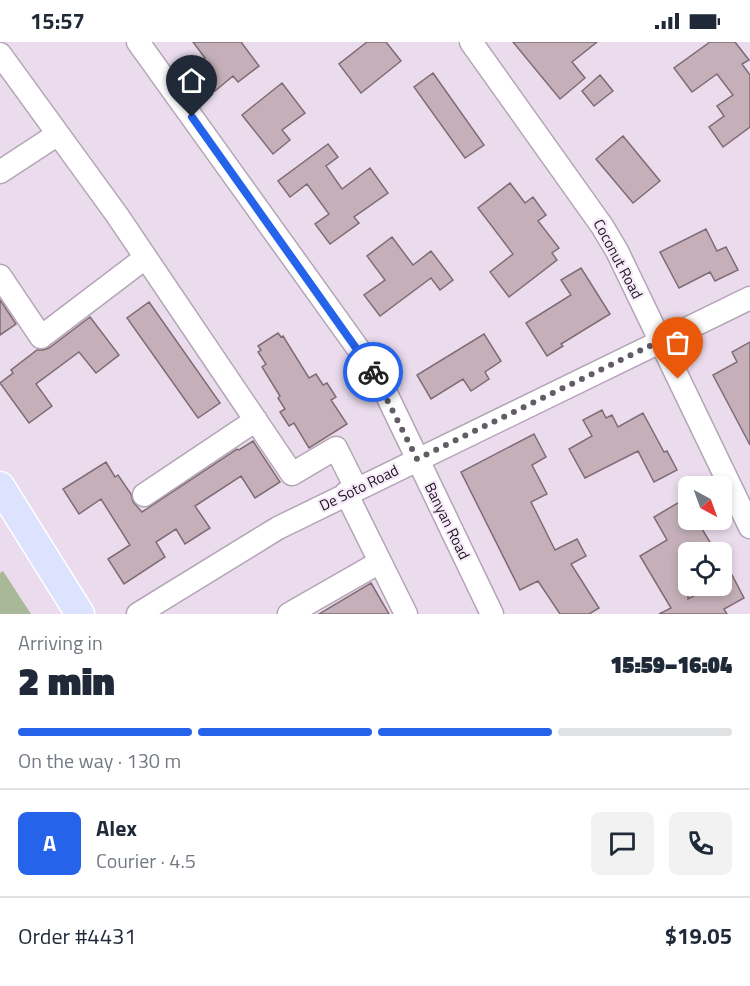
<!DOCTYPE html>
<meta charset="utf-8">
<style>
body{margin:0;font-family:"Titillium Web",sans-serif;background:#f2f2f3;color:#1f2937;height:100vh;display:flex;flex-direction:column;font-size:22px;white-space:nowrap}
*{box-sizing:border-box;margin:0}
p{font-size:20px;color:#747a83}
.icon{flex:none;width:33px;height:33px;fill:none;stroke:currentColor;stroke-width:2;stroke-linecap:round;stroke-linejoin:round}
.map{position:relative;height:572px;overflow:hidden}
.panel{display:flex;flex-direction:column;background:#fff;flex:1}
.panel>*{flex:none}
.needle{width:39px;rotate:139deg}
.tools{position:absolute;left:678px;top:434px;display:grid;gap:12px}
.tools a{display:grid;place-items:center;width:54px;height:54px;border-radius:9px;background:#fff;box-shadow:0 3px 9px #0003;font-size:30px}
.pin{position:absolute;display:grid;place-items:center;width:51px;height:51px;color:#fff;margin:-62px -26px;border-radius:50% 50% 50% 0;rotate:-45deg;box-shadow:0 0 6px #0007}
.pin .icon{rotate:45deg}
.courier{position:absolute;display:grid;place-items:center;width:60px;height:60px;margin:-30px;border:4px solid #2563eb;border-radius:50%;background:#fff;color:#222;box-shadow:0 2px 8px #0007}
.summary em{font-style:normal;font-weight:800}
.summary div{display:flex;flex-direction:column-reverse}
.summary{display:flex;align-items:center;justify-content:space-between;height:102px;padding:0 18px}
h1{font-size:39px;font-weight:800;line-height:45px}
.bar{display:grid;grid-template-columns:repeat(4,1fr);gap:9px 6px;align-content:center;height:72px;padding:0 18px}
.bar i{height:8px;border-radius:4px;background:#e0e1e3}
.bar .active{background:#2563eb}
.bar p{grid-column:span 4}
.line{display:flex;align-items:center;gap:15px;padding:0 18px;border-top:2px solid #e0e1e3}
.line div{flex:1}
.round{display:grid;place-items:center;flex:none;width:63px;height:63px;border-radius:9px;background:#f2f2f3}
.status{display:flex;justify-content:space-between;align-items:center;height:42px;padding:0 30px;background:#fff;direction:ltr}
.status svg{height:16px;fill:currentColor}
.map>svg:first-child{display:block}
</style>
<div class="status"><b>15:57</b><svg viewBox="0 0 49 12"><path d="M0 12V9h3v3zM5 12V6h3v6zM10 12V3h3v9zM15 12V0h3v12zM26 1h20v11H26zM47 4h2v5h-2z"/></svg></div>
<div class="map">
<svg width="750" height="572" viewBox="0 0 750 572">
<rect width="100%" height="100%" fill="#eadced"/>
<path fill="#a9b899" d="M3 529 31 572H0V531Z"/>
<path fill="#c5b0b9" stroke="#7f6b74" stroke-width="1.5" d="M193 0H241L259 24 238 40 233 34 215 49 196 24 205 16Z
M367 0H386L401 19 361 51 339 22Z
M513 0H597L572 20 585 36 560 57Z
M710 0H735L749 18 742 22 750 33V85L723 105 709 85 724 74 717 64 733 53 717 32 692 50 674 26Z
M433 31 484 103 465 116 414 45Z
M600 33 613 49 594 64 582 49Z
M282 41 305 71 282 88 290 98 273 112 242 73Z
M623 94 660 139 633 161 596 117Z
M328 102 338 115 326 124 342 147 370 126 388 151 354 175 359 181 330 202 315 182 329 172 307 142 290 155 278 139Z
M510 141 525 161 533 155 546 173 538 179 559 206 552 211 557 218 509 255 490 230 513 212 478 166Z
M706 187 717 209 726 205 738 228 715 239 710 230 679 246 660 210Z
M392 195 413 223 431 209 453 238 440 248 431 236 380 274 364 253 385 238 367 214Z
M581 226 610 272 561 302 563 304 547 314 526 281 571 253 561 238Z
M0 258 16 282 0 293Z
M149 260 220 361 198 376 127 276Z
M90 275 119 313 96 331 79 310 36 342 52 364 29 381 0 341 13 331 11 328 37 308H43L49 306Z
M278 291 281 295 283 294 309 336 316 332 323 343 327 341 336 355 331 358 347 382 309 406 294 381 289 384 280 370 285 367 278 356 280 354 262 325 266 322 258 310 261 308 258 304Z
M484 292 501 319 485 330 489 337 471 349 463 337 431 357 417 333Z
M750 300V403L713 333 737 320 732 310Z
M602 368 606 376 612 373 618 385 643 371 664 410 667 409 677 428 654 440 638 409 585 436 569 407 592 394 583 378Z
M534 392 546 415 532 423 547 452 531 460 555 508 577 497 586 514 571 522 599 566 589 572H560L538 539 520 548 461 430Z
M253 399 280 440 255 456 241 434 195 464 210 486 185 502 176 487 156 500 165 515 124 542 108 517 130 503 101 457 79 472 63 447 106 420 115 435 118 433 131 452 133 460 142 470 237 407 239 408Z
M688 455V477H696L716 510H688V557L714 543H722V539L732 533 744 556 724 567 727 572H659L671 566 640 514 667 498 654 475Z
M371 541 389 572H319Z"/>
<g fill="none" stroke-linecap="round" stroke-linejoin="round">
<g stroke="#b3a5b6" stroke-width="25">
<path id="minor" d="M138 0 367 319 383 345 492 572
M471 0 602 184 617 209 750 485
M0 12 117 173 292 432 336 406 356 446
M0 130 58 92
M0 234 41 295 145 216
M346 451 406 572
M144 453 256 378
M138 572 278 486 750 256
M289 572 380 520"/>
</g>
<g stroke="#fff" stroke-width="31">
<path id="major" d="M0 444 80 572"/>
</g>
<use href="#minor" stroke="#fff" stroke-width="22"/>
<use href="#major" stroke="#dde2fe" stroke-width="28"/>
</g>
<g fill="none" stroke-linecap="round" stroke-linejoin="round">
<path stroke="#635b65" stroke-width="6" stroke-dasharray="0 10.8" d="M373 330 417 417 660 299 678 337"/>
<path stroke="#2563eb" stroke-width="8" d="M192 75 373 330"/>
</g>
<g text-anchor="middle" stroke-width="4.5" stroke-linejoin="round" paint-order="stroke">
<g font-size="15" fill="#1b161c" stroke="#f7e9fa">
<text transform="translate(618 217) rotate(62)" y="5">Coconut Road</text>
<text transform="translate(359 446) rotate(-26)" y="5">De Soto Road</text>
<text transform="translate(447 479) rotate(64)" y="5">Banyan Road</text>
</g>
</g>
</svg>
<div class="tools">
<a><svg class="needle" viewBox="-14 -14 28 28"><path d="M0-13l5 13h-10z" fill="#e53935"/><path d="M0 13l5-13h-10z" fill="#747a83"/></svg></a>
<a><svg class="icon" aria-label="locate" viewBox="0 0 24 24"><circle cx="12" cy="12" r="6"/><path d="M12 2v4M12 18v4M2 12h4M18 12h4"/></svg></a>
</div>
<div class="pin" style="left:678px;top:337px;background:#ea580c"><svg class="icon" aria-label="bag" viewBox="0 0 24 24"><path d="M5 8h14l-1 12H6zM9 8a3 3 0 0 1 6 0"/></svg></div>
<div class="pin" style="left:192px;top:75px;background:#1f2937"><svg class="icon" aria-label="home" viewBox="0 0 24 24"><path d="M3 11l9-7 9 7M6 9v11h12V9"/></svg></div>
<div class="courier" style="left:373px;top:330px"><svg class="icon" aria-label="bike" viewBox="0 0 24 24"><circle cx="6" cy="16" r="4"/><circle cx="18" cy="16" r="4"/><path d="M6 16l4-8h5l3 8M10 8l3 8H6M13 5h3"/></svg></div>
</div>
<section class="panel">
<div class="summary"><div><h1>2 min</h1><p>Arriving in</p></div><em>15:59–16:04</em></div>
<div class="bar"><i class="active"></i><i class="active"></i><i class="active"></i><i></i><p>On the way · 130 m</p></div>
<div class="line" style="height:108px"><b class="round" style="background:#2563eb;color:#fff">A</b><div><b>Alex</b><p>Courier · 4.5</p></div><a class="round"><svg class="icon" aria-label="chat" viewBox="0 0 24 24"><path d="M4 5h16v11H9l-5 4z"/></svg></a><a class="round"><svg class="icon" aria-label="phone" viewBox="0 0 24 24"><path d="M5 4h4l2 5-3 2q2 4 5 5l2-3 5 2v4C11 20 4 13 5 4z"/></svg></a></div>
<div class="line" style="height:78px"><div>Order #4431</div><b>$19.05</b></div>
</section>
